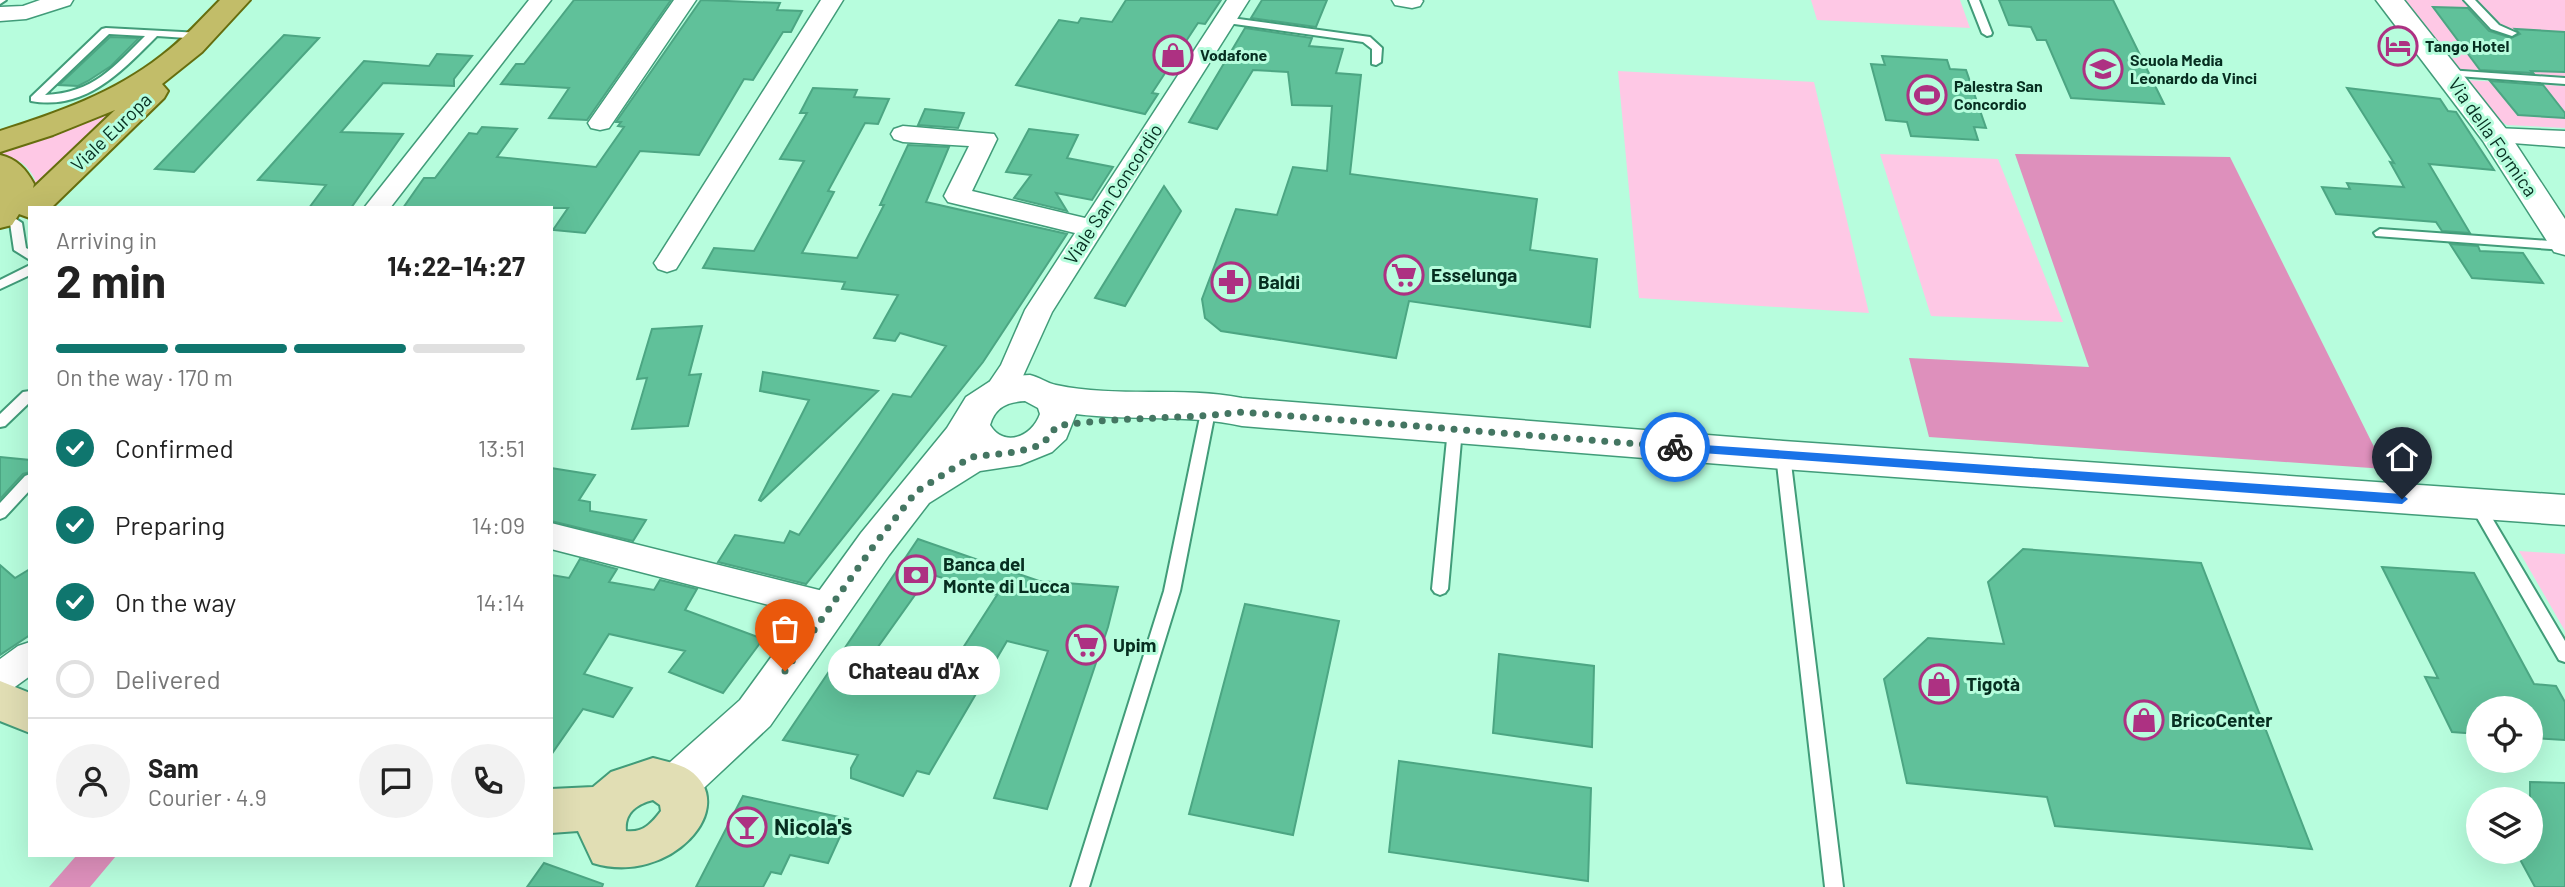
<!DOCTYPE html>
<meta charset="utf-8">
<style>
body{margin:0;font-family:Barlow,sans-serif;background:#f2f2f2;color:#222;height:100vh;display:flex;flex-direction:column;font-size:26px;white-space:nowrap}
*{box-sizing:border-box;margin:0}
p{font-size:23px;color:#767676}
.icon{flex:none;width:38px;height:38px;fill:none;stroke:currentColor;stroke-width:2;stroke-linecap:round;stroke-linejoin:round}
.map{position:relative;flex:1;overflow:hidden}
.sheet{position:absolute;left:28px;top:206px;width:525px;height:651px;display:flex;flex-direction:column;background:#fff;border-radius:0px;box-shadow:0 7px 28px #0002}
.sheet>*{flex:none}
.tools{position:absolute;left:2466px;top:696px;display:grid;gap:14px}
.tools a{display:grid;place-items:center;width:77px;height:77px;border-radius:50%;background:#fff;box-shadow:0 7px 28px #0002;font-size:35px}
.pin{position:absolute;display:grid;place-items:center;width:60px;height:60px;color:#fff;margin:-72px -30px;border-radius:50% 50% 50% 0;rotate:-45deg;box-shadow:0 0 7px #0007}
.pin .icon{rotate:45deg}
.courier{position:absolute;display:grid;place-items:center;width:70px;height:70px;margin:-35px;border:5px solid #1a73e8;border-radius:50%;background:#fff;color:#222;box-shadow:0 2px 9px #0007}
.bubble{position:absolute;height:49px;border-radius:24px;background:#fff;box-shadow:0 7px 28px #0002;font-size:23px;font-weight:700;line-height:49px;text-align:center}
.head em{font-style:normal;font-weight:700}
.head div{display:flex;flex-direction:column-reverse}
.head{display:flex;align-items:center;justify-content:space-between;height:119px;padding:0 28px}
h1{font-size:46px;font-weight:700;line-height:52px}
.bar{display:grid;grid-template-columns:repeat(4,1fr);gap:10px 7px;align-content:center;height:84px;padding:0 28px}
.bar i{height:9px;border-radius:5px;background:#e0e0e0}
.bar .selected{background:#0f766e}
.bar p{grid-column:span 4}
.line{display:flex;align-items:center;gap:18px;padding:0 28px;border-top:2px solid #e0e0e0}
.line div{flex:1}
.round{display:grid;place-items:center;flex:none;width:74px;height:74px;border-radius:37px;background:#f2f2f2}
ol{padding:0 28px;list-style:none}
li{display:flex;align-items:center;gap:21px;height:77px}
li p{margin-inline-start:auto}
li .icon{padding:7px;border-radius:50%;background:#0f766e;color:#fff;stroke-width:4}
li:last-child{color:#767676}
li i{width:38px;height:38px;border:4px solid #e0e0e0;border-radius:50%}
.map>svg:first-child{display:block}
</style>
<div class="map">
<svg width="2565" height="887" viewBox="0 0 2565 887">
<rect width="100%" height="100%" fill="#b7fddd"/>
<path fill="#fec8e5" d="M1811 0H1960L1970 28 1817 20Z
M2399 0H2565V77L2463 72 2455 67Z
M1618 71 1814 82 1869 313 1639 298Z
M2466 80 2565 86V128L2507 125 2494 118Z
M120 104 30 192 35 179C26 163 18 158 0 156V149Z
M1880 154 1998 159 2063 322 1931 316Z
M2519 551 2565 554V631Z"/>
<path fill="#de90bc" d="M2015 154 2230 157 2385 469 1929 437 1909 358 2089 367Z
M76 856H116L90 887H49Z"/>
<path fill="#60c19a" stroke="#4ca683" stroke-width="2" fill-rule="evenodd" d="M574 0H671L587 120 549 118 569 88 501 84 516 64H524Z
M701 0 780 3 777 10 802 11 791 32H783L753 80 744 79 699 155 640 151 585 233 553 230 568 208H403L424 178H435L469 133 477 134 482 127 517 129 497 157 596 167 624 127 618 126 621 122H616Z
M1126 0H1221L1205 24 1198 23 1152 93 1158 94 1145 114 1016 85 1059 20 1078 23 1081 18 1112 22Z
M1262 0H1327L1316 27 1251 18Z
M1999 0H2113L2164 104 2071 98 2046 40H2037L2031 27 2009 25Z
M2433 7 2468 8 2489 31 2511 38 2520 34 2515 29 2565 32V72L2531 71 2533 73 2480 70Z
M1245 28 1312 38 1309 46 1343 49 1336 73 1361 75 1350 174 1537 199 1530 250 1597 259 1590 327 1409 301 1396 358 1221 331 1205 318 1202 299 1236 209 1277 215 1293 167 1327 171 1332 106 1292 105 1288 72 1253 70 1217 129 1189 122Z
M284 35 319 38 194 172 155 169Z
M110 37 139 38 111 66 88 81 78 86 59 85Z
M437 54 472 56 454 79V86L383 83 341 132 403 134 351 208H309L326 185 258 180 364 61 429 66Z
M1882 56 1947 60 1950 69 1966 70 1986 128 1974 127 1978 140 1911 136 1907 122 1886 120 1871 64 1885 65Z
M2490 81 2543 85 2565 113V118L2518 115Z
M813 88 857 90 854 97 889 99 878 124 865 123 828 191 834 192 802 253 857 258 884 205H880L908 145 949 147 926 202 1067 234 983 362 806 584 718 562 735 535 784 543 790 531 799 535 893 394 911 397 946 346 900 333 895 341 874 338 898 295 842 289 845 282 703 268 714 248 754 251 804 161 780 159 807 113H800Z
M2347 88 2440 99 2448 111 2456 112 2494 170 2429 164 2470 233 2442 231 2436 222 2336 214 2322 187 2350 189 2347 183 2404 187 2390 162 2394 163Z
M925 109 964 113 958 128 918 125Z
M1029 129 1078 135 1067 158 1113 167 1092 200 1056 193 1067 211 1014 198 1031 175 1006 172Z
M1164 186 1181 211 1125 306 1095 298Z
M2450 244 2478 246 2480 251 2523 253 2543 283 2472 278Z
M702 326 689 375 701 374 688 426 632 429 647 378 637 379 652 329Z
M763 372 878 391 761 501 759 500 809 400 760 391Z
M0 457 30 460V472L23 474 0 499Z
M551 468 595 475 579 500 590 502V511L646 520 633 541 551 521Z
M918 539 1039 581 1118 587 1108 627 1047 809 994 798 1048 651 1007 641 929 774 917 771 903 796 851 778V768L858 755 783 740ZM930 574 997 595 950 668 878 647Z
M2023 549 2201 563 2312 849 2055 826 2047 797 1907 783 1884 679 1928 638 2004 644 1988 582Z
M580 559 617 569 609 582 654 590 660 580 697 589 685 610 763 639 723 693 669 672 685 651 609 634 584 674 632 688 613 717 583 709 551 755V575L569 578Z
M0 565 15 578 30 569V635L0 655Z
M2382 567 2474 573 2534 684 2556 686 2565 702V740L2530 738V709H2478V734L2452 732 2425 677 2438 678Z
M1245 604 1339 621 1293 835 1189 814Z
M1499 654 1594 666 1592 747 1493 733Z
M1399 761 1591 788 1588 881 1389 852Z
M2530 782 2565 783V887H2535L2516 852H2530Z
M743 796 848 819 828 863 790 855 781 874 771 872 763 887H696Z
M544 863 603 884 602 887H527Z"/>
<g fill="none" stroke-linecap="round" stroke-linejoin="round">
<g stroke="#419c79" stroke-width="4">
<path id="service" d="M0 0H6L0 4Z
M1969 0H1979L1992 33 1991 35 1987 36 1982 33Z
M2464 0H2475L2499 25 2517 33 2512 36 2491 29Z
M1224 17 1370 37 1382 48 1381 62 1376 65 1372 64V49L1363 42 1220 22V18Z
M106 28 201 33 206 36 201 39 157 36C122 71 86 111 31 101V97L102 29ZM109 34 145 36C114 67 93 93 45 95Z
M2448 70 2565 78V84L2444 75V71Z
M16 219 22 223 26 248 30 250V260L14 250 10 223Z
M2380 229 2565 242V250L2376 236 2374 233Z
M30 265V275L0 289V280Z
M30 391V402L5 426 0 427V414L23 392Z
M1207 412 1214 417 1180 591 1089 887H1071L1164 591 1200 417Z
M1455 424 1462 429 1448 589 1445 593 1440 595 1435 593 1432 589 1448 429Z
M1783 450 1788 451 1790 455 1843 887H1825L1776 455 1778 451Z
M30 474V490L5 517 0 519V503L25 476Z
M2477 499 2482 501 2565 641V662L2559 660 2472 509 2470 505 2472 501Z"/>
</g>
<g stroke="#419c79" stroke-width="3">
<path id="minor" d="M40 0H73L70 5 26 19 0 21V7L23 6Z
M529 0H551L390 208H364Z
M674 0H696L609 128 600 130 591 128 588 123Z
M821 0H843L676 269 667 272 658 269 654 263 658 257Z
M1227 0H1249L1052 312 1023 376 1006 401 996 404 986 401 982 393 1001 365 1025 310 1075 233 948 202 944 196 969 146 903 142 894 139 891 134 894 129 903 126 994 134 997 139 972 191 1085 218Z
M1392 0H1422L1423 1 1420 6 1412 8 1395 5Z
M2495 128 2565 131V147L2486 141 2483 136 2486 131Z
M551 523 831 593 843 597 847 607 843 617 831 621 551 549Z
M30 642V676L12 689 0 694V659L18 646Z"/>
</g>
<g stroke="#419c79" stroke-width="3">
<path id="tertiary" d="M2376 0H2404L2506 129 2565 219V255L2554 252 2483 141Z
M1030 375C1039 377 1047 383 1056 385 1117 398 1181 386 1242 398L1783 441 2565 495V525L1783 469 1242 426C1187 414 1131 421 1076 414L1066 439 1052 452 1020 465 980 471 929 503 889 555 770 726 691 800 675 806 659 800 653 786 659 772 740 700 861 533 947 428 966 397 989 382 1011 376ZM1025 401 1038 408 1040 414C1032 437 1004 448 990 425 995 407 1007 402 1025 401Z"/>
</g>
<g stroke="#419c79" stroke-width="4">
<path id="secondary" d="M0 681 30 693V733L0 721Z
M653 758C664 761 680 764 689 770 742 806 670 887 593 863L578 831 551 833V789L593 787 611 772ZM653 800 660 805 661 811C651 824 643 833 626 831 624 813 637 804 653 800Z"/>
</g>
<g stroke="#666e0e" stroke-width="4">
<path id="primary" d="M220 0H250L202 52 162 84 168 91 164 98 51 208H30V218L19 214 12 225 0 228V155C17 159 26 169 34 184L33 188 115 110 53 135 0 152V131C57 113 114 93 161 56 183 40 201 19 220 0Z"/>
</g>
<use href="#service" fill="#fff" fill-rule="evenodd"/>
<use href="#minor" fill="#fff" fill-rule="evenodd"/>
<use href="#tertiary" fill="#fff" fill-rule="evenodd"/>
<use href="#secondary" fill="#e1deb4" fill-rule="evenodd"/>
<use href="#primary" fill="#c2bd69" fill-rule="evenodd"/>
</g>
<path fill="#1a73e8" d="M1675 443 2402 494 2408 499 2402 504 1675 451 1670 447Z"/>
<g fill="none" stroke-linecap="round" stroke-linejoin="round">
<path stroke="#447662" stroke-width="7" stroke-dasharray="0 12.6" d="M785 671 875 544 916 492 971 457 1017 452 1037 446 1045 441 1057 426C1120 416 1179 420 1242 412L1675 447"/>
</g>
<defs>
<g id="hotel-ring" transform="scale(2.0125)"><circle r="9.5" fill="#b7fddd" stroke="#ad3182" stroke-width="1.5"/><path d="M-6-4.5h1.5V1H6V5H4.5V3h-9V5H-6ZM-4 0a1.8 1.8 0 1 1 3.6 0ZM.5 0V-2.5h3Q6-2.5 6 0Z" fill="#ad3182"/></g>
<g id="shop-ring" transform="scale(2.0125)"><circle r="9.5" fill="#b7fddd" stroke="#ad3182" stroke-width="1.5"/><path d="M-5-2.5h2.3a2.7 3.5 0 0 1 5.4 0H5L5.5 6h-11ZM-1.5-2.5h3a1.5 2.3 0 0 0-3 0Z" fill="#ad3182"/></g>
<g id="school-ring" transform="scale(2.0125)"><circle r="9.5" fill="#b7fddd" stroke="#ad3182" stroke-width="1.5"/><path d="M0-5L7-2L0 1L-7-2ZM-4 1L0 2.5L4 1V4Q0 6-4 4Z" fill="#ad3182"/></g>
<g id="stadium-ring" transform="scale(2.0125)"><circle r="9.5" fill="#b7fddd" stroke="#ad3182" stroke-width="1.5"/><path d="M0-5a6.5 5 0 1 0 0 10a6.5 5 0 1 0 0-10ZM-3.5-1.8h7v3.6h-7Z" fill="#ad3182"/></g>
<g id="supermarket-ring" transform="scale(2.0125)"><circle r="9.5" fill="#b7fddd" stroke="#ad3182" stroke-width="1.5"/><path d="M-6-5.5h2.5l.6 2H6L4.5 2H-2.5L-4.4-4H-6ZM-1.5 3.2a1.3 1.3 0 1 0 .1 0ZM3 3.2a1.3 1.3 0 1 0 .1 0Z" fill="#ad3182"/></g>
<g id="pharmacy-ring" transform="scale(2.0125)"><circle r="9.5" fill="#b7fddd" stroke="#ad3182" stroke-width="1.5"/><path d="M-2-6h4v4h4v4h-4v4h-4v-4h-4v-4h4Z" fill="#ad3182"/></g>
<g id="bank-ring" transform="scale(2.0125)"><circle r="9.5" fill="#b7fddd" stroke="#ad3182" stroke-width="1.5"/><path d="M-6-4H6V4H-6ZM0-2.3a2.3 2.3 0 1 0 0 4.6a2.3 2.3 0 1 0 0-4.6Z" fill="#ad3182"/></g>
<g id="bar-ring" transform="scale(2.0125)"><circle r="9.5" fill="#b7fddd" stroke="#ad3182" stroke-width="1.5"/><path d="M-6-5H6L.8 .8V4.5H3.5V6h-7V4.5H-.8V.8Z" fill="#ad3182"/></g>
</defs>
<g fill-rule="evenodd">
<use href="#hotel-ring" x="2398" y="46"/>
<use href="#shop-ring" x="1173" y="55"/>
<use href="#school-ring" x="2103" y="69"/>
<use href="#stadium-ring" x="1927" y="95"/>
<use href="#supermarket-ring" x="1404" y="275"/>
<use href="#pharmacy-ring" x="1231" y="282"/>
<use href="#bank-ring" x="916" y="575"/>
<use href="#supermarket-ring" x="1086" y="645"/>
<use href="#shop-ring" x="1939" y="684"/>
<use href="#shop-ring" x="2144" y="720"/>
<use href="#bar-ring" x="747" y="827"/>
</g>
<g text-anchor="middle" stroke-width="6" stroke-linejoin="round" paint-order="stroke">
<g font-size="16" font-weight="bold" fill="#062e20" stroke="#b7fddd" text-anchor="start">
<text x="2425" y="52">Tango Hotel</text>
<text x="1200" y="61">Vodafone</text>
<text x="2130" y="66">Scuola Media<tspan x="2130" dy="18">Leonardo da Vinci</tspan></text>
<text x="1954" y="92">Palestra San<tspan x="1954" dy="18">Concordio</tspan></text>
</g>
<g font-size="19" fill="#062e20" stroke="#b7fddd">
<text transform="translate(111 132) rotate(-44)" y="7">Viale Europa</text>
<text transform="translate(2493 137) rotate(55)" y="7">Via della Formica</text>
<text transform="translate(1113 194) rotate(-57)" y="7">Viale San Concordio</text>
</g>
<g font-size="19" font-weight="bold" fill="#062e20" stroke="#b7fddd" text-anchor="start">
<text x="1431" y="282">Esselunga</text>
<text x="1258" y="289">Baldi</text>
<text x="943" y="571">Banca del<tspan x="943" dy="22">Monte di Lucca</tspan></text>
<text x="1113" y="652">Upim</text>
<text x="1966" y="691">Tigotà</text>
<text x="2171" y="727">BricoCenter</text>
</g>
<g font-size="23" font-weight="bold" fill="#062e20" stroke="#b7fddd" text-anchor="start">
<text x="774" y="835">Nicola's</text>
</g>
</g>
</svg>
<div class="tools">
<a><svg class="icon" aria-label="locate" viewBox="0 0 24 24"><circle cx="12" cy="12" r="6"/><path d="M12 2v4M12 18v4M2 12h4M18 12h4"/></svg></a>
<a><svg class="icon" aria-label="layers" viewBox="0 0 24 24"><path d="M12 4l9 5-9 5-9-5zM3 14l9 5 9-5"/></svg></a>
</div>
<div class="pin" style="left:785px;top:671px;background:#ea580c"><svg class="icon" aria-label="bag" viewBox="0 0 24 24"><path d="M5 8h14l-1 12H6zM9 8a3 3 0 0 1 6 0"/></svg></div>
<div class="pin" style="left:2402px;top:499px;background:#1f2937"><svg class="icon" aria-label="home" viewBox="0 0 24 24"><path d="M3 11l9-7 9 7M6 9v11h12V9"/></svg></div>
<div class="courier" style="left:1675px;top:447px"><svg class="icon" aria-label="bike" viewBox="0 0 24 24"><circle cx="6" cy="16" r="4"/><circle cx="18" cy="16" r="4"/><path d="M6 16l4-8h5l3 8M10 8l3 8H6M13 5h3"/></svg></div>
<div class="bubble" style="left:828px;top:646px;width:172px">Chateau d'Ax</div>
<section class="sheet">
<div class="head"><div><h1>2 min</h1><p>Arriving in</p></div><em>14:22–14:27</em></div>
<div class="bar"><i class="selected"></i><i class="selected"></i><i class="selected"></i><i></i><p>On the way · 170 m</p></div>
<ol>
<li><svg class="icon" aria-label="check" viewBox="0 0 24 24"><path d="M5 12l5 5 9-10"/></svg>Confirmed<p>13:51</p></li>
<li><svg class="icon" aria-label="check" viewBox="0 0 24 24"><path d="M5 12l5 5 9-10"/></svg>Preparing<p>14:09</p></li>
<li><svg class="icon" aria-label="check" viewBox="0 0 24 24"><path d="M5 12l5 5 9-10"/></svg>On the way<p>14:14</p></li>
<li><i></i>Delivered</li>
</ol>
<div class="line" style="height:126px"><a class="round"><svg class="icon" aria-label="person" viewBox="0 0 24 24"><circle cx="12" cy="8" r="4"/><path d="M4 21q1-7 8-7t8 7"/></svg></a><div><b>Sam</b><p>Courier · 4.9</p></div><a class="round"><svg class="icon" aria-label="chat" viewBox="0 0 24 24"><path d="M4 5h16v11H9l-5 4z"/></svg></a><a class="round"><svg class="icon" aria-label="phone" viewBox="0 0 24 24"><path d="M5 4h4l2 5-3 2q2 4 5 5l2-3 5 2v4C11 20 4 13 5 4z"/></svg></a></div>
</section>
</div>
